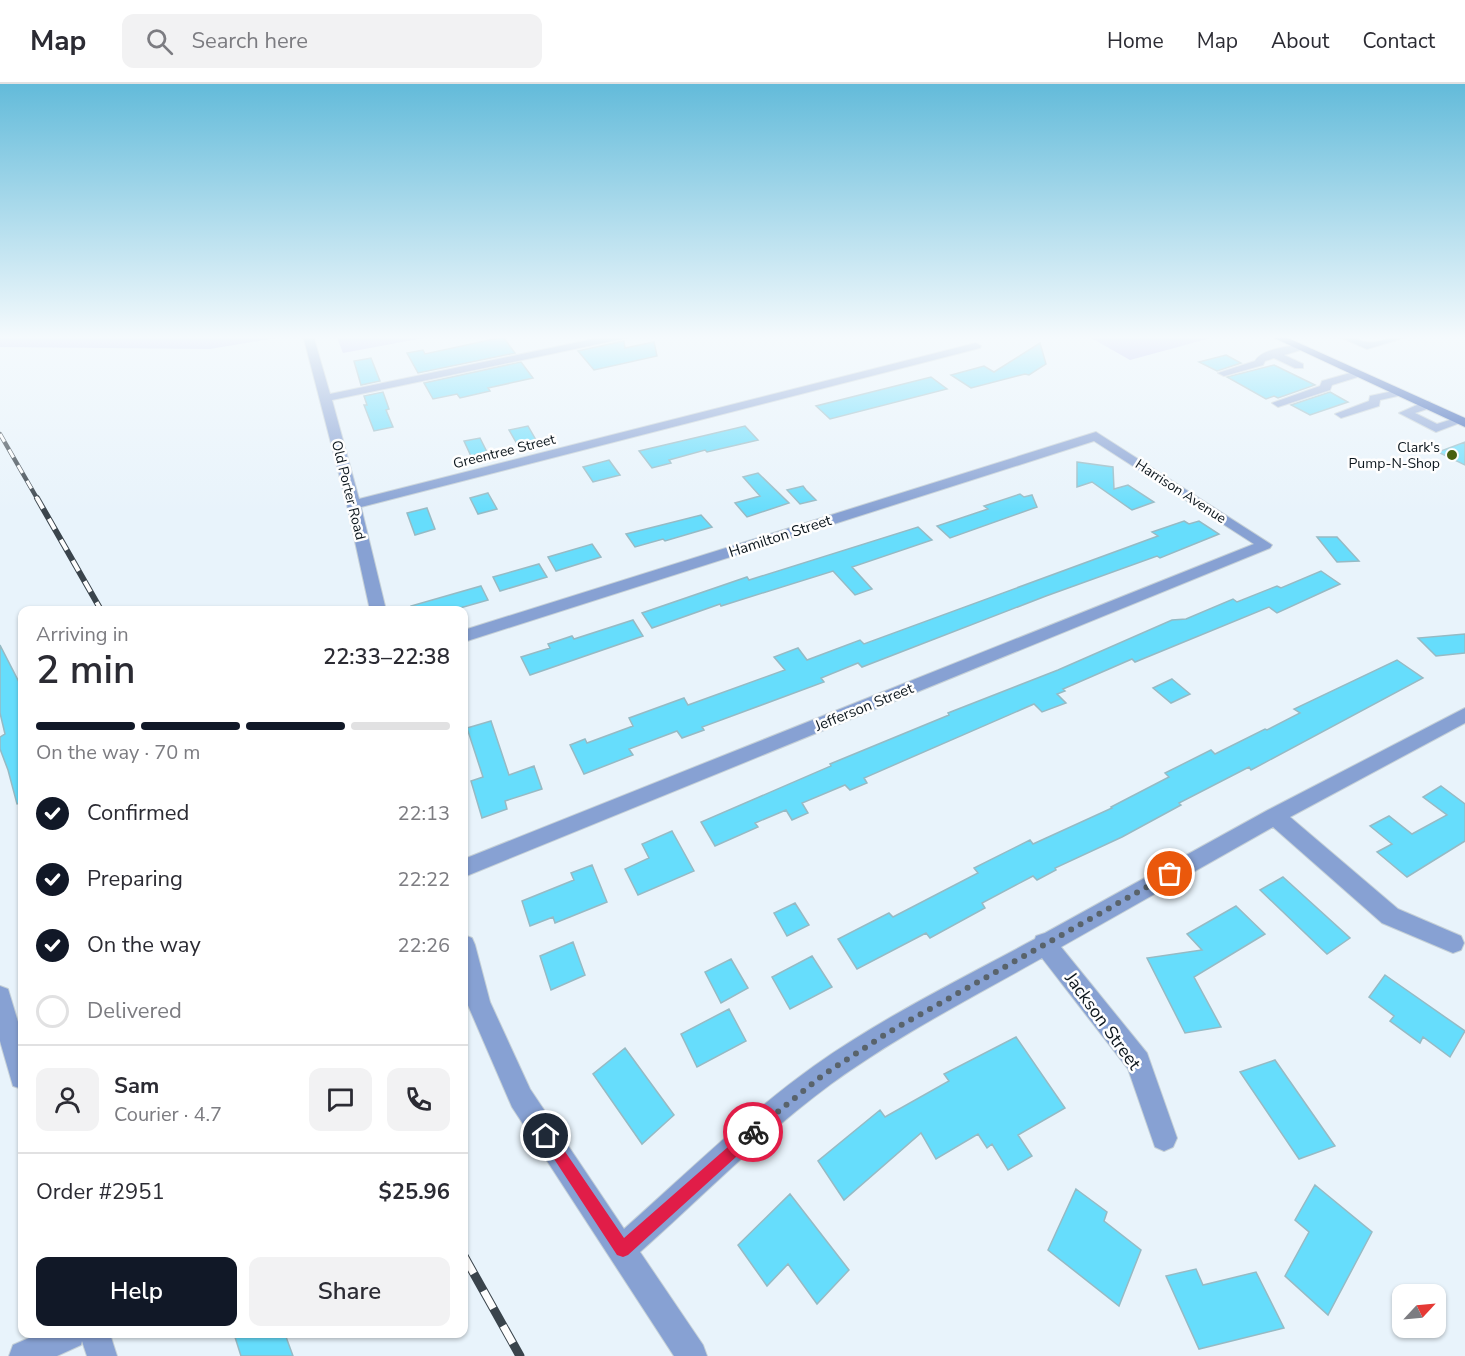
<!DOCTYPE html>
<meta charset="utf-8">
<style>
body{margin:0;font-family:"Nunito Sans",sans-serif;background:#f2f2f3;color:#2b2b33;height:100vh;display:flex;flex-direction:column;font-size:22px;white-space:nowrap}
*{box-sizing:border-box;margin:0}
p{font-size:20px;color:#7c7c81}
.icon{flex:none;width:33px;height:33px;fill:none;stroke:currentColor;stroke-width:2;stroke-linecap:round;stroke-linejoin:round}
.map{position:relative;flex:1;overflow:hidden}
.side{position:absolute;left:18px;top:522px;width:450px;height:732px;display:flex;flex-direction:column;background:#fff;border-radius:12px;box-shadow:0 2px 4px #0004}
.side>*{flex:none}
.needle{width:39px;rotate:64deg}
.buttons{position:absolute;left:1392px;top:1200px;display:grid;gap:12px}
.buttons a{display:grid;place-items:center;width:54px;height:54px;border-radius:12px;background:#fff;box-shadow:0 2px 4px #0004;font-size:30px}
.pin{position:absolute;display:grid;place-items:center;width:51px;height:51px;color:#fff;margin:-26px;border:3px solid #fff;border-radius:50%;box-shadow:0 2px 6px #0007}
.courier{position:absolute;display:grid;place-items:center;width:60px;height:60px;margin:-30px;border:4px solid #e11d48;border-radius:50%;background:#fff;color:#222;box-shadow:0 2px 8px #0007}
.summary em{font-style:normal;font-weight:600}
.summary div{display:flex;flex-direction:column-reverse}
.summary{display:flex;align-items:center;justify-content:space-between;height:102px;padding:0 18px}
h1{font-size:39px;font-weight:600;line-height:45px}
.bar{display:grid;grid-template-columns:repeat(4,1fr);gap:9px 6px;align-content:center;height:72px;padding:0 18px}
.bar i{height:8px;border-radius:4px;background:#e1e1e2}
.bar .current{background:#111827}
.bar p{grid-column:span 4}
.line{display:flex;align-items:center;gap:15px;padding:0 18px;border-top:2px solid #e1e1e2}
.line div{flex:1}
.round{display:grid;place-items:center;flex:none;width:63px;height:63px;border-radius:12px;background:#f2f2f3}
ol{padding:0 18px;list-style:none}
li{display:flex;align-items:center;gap:18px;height:66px}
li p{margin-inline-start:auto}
li .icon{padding:6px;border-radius:50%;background:#111827;color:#fff;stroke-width:4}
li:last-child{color:#7c7c81}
li i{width:33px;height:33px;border:3px solid #e1e1e2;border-radius:50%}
.button{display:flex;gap:12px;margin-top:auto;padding:12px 18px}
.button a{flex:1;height:69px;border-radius:12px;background:#111827;color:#fff;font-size:24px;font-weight:600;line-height:69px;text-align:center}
.button a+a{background:#f2f2f3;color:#2b2b33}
header{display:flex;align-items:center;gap:36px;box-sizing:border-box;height:84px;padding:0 30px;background:#fff;border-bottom:2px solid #e1e1e2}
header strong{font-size:28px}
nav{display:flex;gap:33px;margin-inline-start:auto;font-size:21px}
.search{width:420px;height:54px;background:#f2f2f3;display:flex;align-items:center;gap:15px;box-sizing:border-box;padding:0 21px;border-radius:12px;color:#7c7c81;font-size:22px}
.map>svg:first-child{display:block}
</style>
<header>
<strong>Map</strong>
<div class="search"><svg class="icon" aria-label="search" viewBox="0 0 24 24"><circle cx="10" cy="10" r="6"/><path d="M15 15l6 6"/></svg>Search here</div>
<nav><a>Home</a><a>Map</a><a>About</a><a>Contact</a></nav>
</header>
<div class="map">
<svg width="1465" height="1272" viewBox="0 0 1465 1272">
<rect width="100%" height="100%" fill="#e8f3fb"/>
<path fill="#b5b3f4" d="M0 251H294L210 265 0 263Z
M336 251H440L343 269Z
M1086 251H1222L1130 276Z"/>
<path fill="#66ddfc" stroke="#96bac4" stroke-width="1.5" d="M503 253 515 269 418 289 407 269 423 266 425 270Z
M624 257 625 264 654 258 657 272 594 286 578 267Z
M1040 259 1046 280 1029 291 1025 290 971 304 951 291 984 282 994 288Z
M1226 271 1241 279 1217 287 1199 278Z
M371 274 380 297 361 301 354 277Z
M521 278 533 294 488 304 490 307 460 314 457 310 433 315 424 299Z
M1274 281 1315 301 1278 314 1274 312 1266 315 1227 293Z
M931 293 947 305 830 335 816 322Z
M383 308 389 325 386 326 393 343 374 347 364 321H367L364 312Z
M1330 308 1348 318 1310 331 1291 321Z
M528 342 536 356 517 360 509 346Z
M745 342 758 356 707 368 705 366 669 376 671 379 652 384 639 367Z
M480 354 487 368 471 372 464 357Z
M1465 358V381L1438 368Z
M609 376 620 391 593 398 583 383Z
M1077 378 1113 383 1114 405 1128 401 1154 418 1132 426 1092 398 1077 403Z
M758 389 789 419 747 433 735 419 760 412 743 393Z
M803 402 806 406 816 416 800 420 787 406Z
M488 409 497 425 478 430 470 414Z
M1020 410 1024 413 1032 411 1037 423 950 454 937 442 988 425 984 422Z
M427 424 435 445 415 451 407 429Z
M701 431 712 443 665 457 663 455 635 463 626 450Z
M1184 437 1189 440 1199 437 1219 450 1160 474 1157 472 1046 512 862 583 858 579 821 594 824 598 702 643 704 646 682 654 677 647 629 665 633 671 584 690 570 661 585 655 587 659 633 642 629 634 684 614 688 621 785 586 774 573 798 564 807 576 860 556 864 560 1158 452 1152 448Z
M918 443 932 456 852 483 872 505 855 511 833 487 721 522 720 520 652 544 642 529 747 493 749 496Z
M1317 453H1337L1359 477 1337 478Z
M592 460 601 473 556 487 548 473Z
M539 480 547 493 500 507 493 493Z
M1321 487 1340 500 1277 529 1269 523 1135 578 1132 575 1063 605 1065 607 1057 610 1066 619 1042 628 1034 620 864 694 867 699 850 706 845 701 802 719 808 729 792 736 786 726 755 739 758 743 715 762 701 738 831 682 830 680 949 631 948 629 1058 586 1172 536 1186 535 1233 515 1237 518 1277 502 1281 504Z
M481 502 488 516 453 526H412L411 522Z
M633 536 643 552 530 591 521 573 550 564 548 560 572 552 574 555Z
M1465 550V569L1436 572 1418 554Z
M0 561 22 604V719L17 720 8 686 0 665V653L5 650 0 629Z
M1397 576 1423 594 1251 686 1249 683 1179 719 1181 721 1122 753 1055 784 1056 786 1037 796 1033 792 982 819 985 824 930 854 926 849 857 885 838 855 889 829 893 833 978 789 974 784 1030 756 1033 760 1112 724 1111 723 1169 693 1165 689 1211 666 1215 670 1265 645 1267 646 1300 629 1294 625Z
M1172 595 1190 610 1171 619 1153 604Z
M491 637 509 691 534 682 542 705 505 717 507 725 482 734 471 697 483 693 467 644Z
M1441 702 1465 720V757L1407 793 1377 768 1392 760 1370 742 1389 732 1412 750 1447 731 1423 713Z
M672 747 694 787 638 811 625 785 649 774 642 760Z
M592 781 607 818 555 839 553 833 530 842 522 817 574 796 571 789Z
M1283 793 1350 854 1327 870 1260 806Z
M795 819 809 841 787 852 774 829Z
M1236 822 1265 850 1194 893 1221 943 1185 949 1147 874 1202 866 1187 850Z
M573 858 585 891 551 906 540 872Z
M812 872 832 903 790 925 772 893Z
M731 875 748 904 721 919 705 888Z
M1385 891 1465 947 1450 973 1423 953 1420 959 1390 937 1394 932 1369 913Z
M729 925 746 957 697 983 681 950Z
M1016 953 1065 1024 1018 1051 1032 1072 1008 1086 992 1060 987 1064 978 1050 936 1075 921 1049 844 1116 818 1077 880 1026 885 1033 949 997 944 990Z
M625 964 674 1031 642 1060 593 990Z
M1275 976 1335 1062 1299 1075 1240 988Z
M1315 1101 1372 1148 1328 1231 1285 1192 1309 1148 1295 1136Z
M1076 1105 1107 1128 1104 1137 1141 1166 1119 1222 1048 1166Z
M790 1110 849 1186 817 1220 788 1180 767 1202 738 1161Z
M1196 1185 1203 1201 1256 1188 1284 1244 1199 1265 1166 1192Z
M234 1250H285L293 1272H241Z"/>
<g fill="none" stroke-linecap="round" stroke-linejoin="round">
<g stroke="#c5d0d7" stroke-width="2">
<path id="minor" d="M303 251H313L330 310 613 251H631L626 254 332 316 359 415 976 259 981 262 980 264 361 423 386 526H370L347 421Z
M1335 251C1349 250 1354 256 1367 258 1378 260 1397 250 1413 251L1367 265Z
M1300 260 1305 263 1304 265 1284 271 1303 280V284H1295L1274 274 1265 277 1263 281 1228 291 1224 292 1218 289 1255 277C1262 265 1287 263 1300 260Z
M1357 287 1361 288V292L1332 301 1330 306 1278 323 1272 319 1320 302 1322 297Z
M1398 306 1404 309 1402 311 1380 316 1379 322 1341 334 1335 330 1369 317 1370 312Z
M1426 317 1430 318V324L1415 329 1437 340 1459 333 1465 337 1436 348 1399 329Z
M1096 348 1272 461 1270 464 464 793V775L1254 460 1094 357 464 558V546Z
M1465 624V639L1290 733 1398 825 1461 852 1464 859 1461 866 1453 869 1382 839 1273 743 1061 863 1147 969 1177 1054 1173 1063 1164 1067 1155 1063 1128 985 1042 874C971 914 897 952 831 1000 763 1050 703 1112 640 1168L703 1261 707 1272H674L512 1023 467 919 464 904V851L472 854 475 861 490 918 530 1005 624 1145C686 1090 747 1030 814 982 883 933 961 895 1035 855L1036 852 1045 849 1268 726Z
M0 902 8 905 22 951V1005L13 1002 0 957Z
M38 1250H110L117 1272H87L82 1257 81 1261 57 1272H9L13 1261Z"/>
</g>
<g stroke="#c5d0d7" stroke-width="2">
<path id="major" d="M1268 251H1281L1465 334V343Z"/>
</g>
<use href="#minor" fill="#87a1d3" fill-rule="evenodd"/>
<use href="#major" fill="#305ab2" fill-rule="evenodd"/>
<g stroke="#3a444c" stroke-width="4.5">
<path id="rail-far2" d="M0 350 38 416"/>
</g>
<g stroke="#3a444c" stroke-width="6">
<path id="rail-far1" d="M37 414 101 526"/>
</g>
<g stroke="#3a444c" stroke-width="9">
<path id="rail" d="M464 1172 520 1272"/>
</g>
<use href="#rail-far2" stroke="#fefefe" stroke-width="3" stroke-dasharray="9" stroke-linecap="butt"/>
<use href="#rail-far1" stroke="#fefefe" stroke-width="4" stroke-dasharray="12" stroke-linecap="butt"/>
<use href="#rail" stroke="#fefefe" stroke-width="7" stroke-dasharray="20" stroke-linecap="butt"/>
</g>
<linearGradient id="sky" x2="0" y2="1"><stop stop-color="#63bbda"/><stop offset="0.59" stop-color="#f5fafd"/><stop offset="1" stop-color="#f5fafd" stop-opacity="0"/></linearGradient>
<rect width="1465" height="429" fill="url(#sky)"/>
<path fill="#e11d48" d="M753 1041 758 1043 760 1048 758 1053 628 1171 623 1173 617 1171 539 1052 541 1047 546 1045 551 1047 624 1154Z"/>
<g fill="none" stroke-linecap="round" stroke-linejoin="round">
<path stroke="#59636b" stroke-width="6" stroke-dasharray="0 10.8" d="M753 1048 823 991 889 948 1170 790"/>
</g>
<circle fill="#476111" stroke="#fefefe" stroke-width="2" cx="1452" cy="371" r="6"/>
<g text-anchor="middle" stroke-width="5" stroke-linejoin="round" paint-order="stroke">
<g font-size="14" fill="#0c161d" stroke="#fefefe" text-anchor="end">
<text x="1440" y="368">Clark's<tspan x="1440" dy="16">Pump-N-Shop</tspan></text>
</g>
<g font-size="14" fill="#0c161d" stroke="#fefefe">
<text transform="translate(504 367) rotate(-14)" y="5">Greentree Street</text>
<text transform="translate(349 406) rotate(76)" y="5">Old Porter Road</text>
<text transform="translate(1181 407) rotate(33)" y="5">Harrison Avenue</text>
</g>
<g font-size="15" fill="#0c161d" stroke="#fefefe">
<text transform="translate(780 452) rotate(-18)" y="5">Hamilton Street</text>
<text transform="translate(864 623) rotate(-22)" y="5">Jefferson Street</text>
</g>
<g font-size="18" fill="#0c161d" stroke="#fefefe">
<text transform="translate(1103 937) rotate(54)" y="6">Jackson Street</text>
</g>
</g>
</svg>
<div class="buttons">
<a><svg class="needle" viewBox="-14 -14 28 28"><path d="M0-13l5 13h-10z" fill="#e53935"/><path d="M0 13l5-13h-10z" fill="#7c7c81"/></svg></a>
</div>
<div class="pin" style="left:1170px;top:790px;background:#ea580c"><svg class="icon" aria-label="bag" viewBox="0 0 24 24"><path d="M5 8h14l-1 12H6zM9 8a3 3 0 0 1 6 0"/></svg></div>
<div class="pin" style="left:546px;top:1052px;background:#1f2937"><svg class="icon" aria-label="home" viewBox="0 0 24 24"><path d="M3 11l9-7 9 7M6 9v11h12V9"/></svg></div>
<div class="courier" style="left:753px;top:1048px"><svg class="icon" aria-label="bike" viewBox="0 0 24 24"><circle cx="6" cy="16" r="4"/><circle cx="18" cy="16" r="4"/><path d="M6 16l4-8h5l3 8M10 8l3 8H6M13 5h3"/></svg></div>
<section class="side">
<div class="summary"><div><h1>2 min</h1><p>Arriving in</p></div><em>22:33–22:38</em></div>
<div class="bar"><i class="current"></i><i class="current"></i><i class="current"></i><i></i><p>On the way · 70 m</p></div>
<ol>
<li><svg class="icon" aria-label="check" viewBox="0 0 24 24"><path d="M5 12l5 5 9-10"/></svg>Confirmed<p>22:13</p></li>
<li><svg class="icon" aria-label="check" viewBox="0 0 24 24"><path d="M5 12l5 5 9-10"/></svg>Preparing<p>22:22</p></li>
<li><svg class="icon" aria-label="check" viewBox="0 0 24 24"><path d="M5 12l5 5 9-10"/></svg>On the way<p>22:26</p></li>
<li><i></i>Delivered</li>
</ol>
<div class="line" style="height:108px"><a class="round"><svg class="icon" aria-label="person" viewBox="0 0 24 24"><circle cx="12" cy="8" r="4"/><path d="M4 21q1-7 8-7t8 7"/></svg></a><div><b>Sam</b><p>Courier · 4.7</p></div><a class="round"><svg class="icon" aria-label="chat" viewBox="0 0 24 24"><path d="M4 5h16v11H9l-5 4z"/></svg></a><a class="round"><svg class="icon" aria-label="phone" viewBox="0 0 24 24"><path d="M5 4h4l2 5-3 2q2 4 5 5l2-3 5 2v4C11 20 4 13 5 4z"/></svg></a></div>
<div class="line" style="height:78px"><div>Order #2951</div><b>$25.96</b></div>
<div class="button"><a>Help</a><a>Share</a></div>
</section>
</div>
